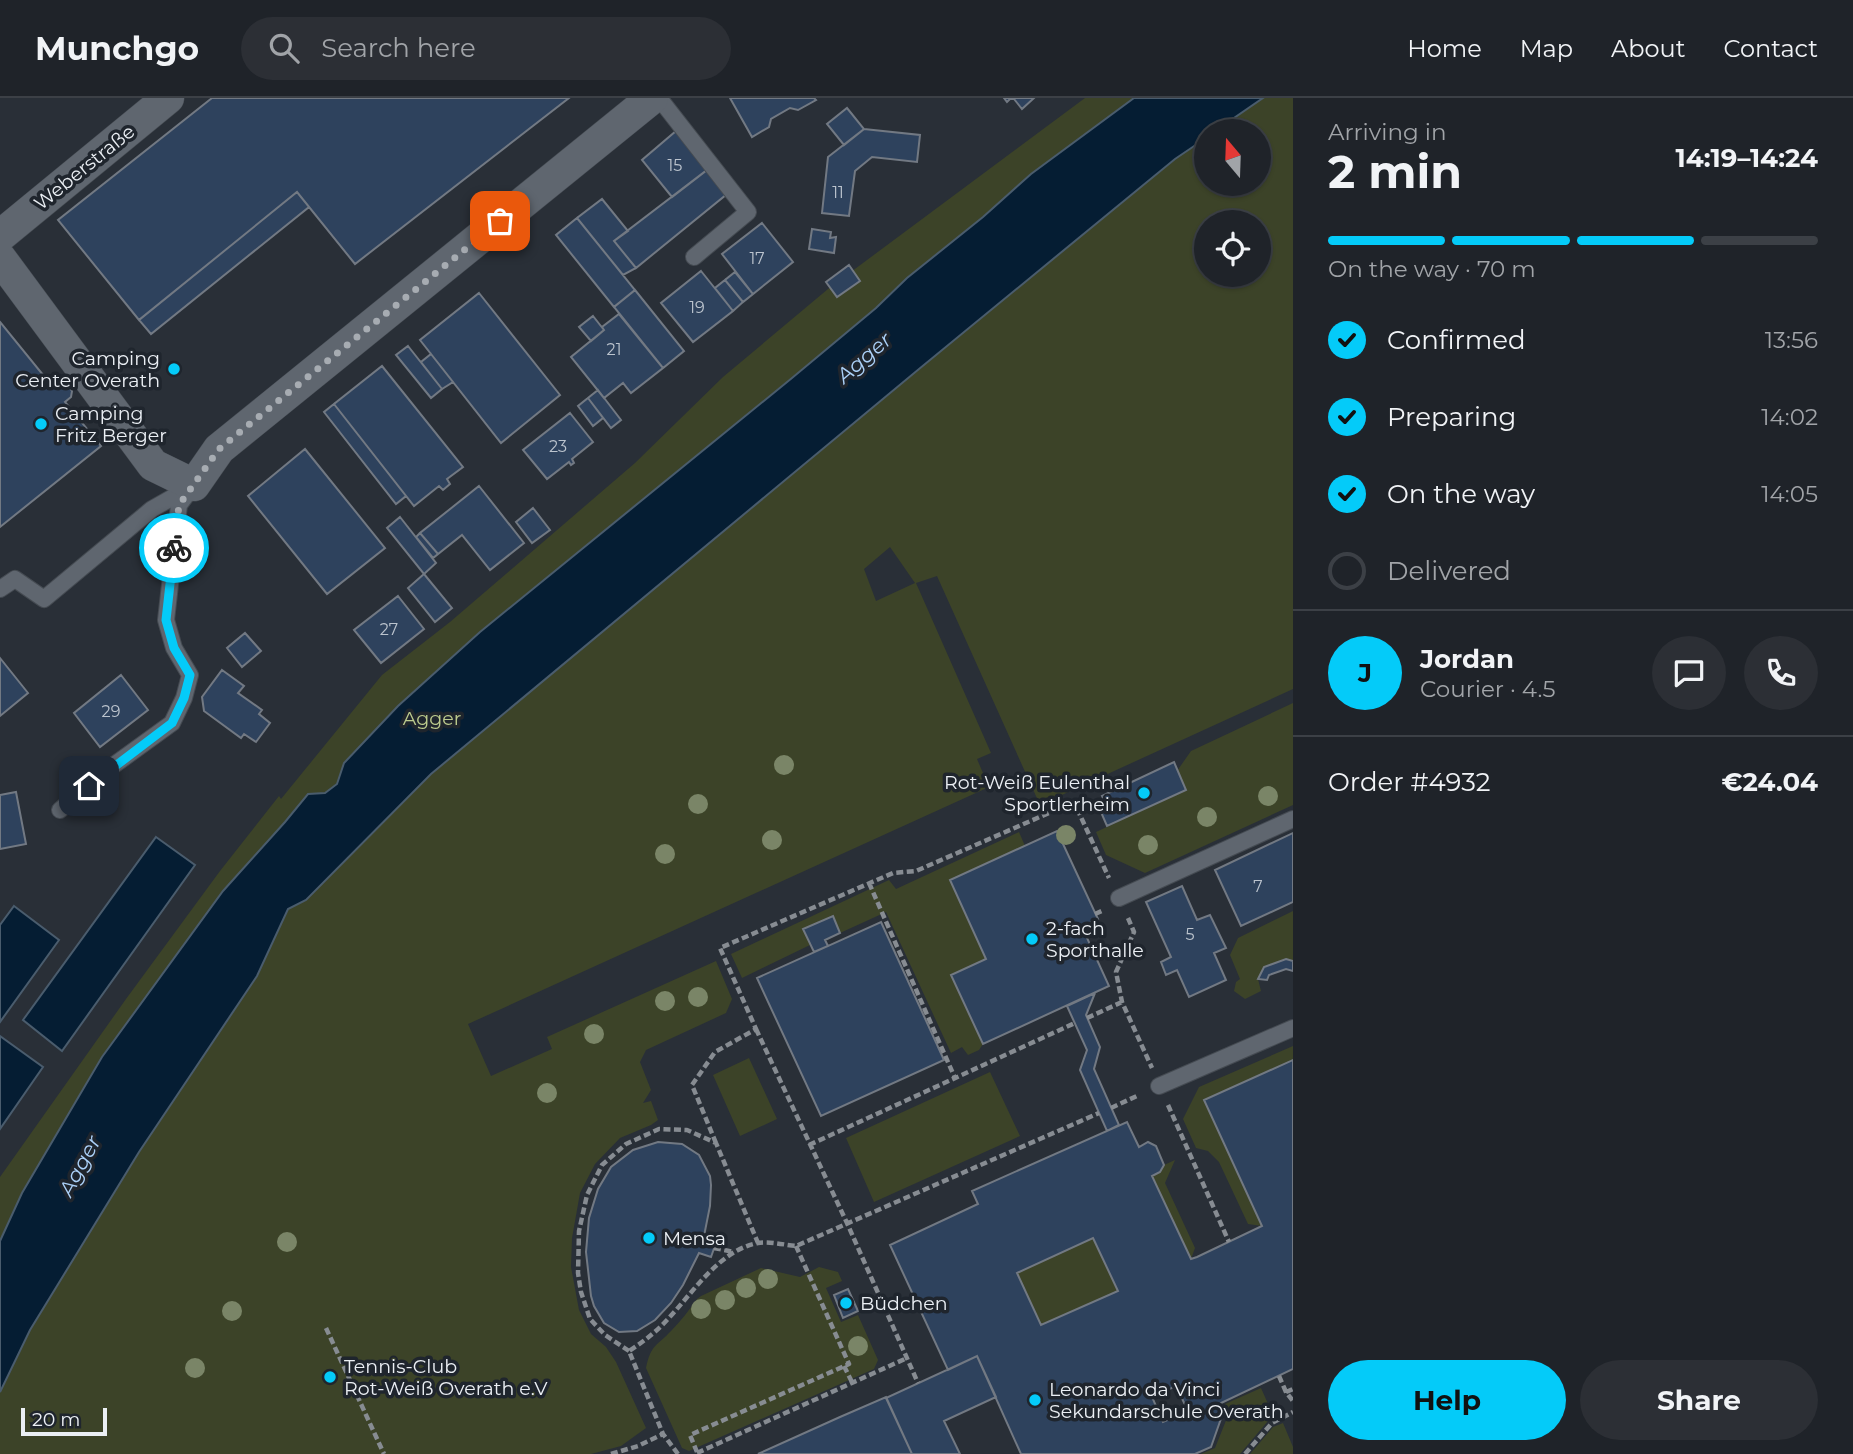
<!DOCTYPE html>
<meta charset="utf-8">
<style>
body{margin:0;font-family:Montserrat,sans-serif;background:#2c2f35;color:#f1f3f6;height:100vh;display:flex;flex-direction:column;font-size:26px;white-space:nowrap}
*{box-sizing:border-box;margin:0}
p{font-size:23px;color:#a1a4a8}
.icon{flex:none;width:38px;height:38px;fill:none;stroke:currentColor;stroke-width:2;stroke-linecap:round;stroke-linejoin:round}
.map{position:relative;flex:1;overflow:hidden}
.drawer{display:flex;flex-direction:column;background:#1f2329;width:560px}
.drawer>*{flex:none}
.needle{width:46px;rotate:341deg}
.controls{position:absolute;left:1194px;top:21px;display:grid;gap:14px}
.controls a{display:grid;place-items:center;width:77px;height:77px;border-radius:50%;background:#1f2329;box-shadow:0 2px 5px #0004,0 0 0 2px #3c4046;font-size:35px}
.scale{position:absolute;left:21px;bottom:18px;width:86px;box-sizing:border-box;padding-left:7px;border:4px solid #ebeff4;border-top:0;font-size:19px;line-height:24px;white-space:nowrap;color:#ebeff4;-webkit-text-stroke:5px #1f252d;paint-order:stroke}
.pin{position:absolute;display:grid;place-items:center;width:60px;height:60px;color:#fff;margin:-30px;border-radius:14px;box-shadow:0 4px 10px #0006}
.courier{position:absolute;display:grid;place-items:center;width:70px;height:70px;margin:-35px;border:5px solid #04cbf9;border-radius:50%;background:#fff;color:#222;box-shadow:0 2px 9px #0007}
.head em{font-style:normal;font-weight:700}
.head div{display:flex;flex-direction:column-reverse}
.head{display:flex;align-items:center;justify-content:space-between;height:119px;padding:0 35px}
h1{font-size:46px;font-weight:700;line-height:52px}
.bar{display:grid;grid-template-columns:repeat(4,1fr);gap:10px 7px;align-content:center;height:84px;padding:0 35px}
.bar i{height:9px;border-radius:5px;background:#3c4046}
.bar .on{background:#04cbf9}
.bar p{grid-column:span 4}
.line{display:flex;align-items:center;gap:18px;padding:0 35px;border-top:2px solid #3c4046}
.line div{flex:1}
.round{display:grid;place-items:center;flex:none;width:74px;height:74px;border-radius:37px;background:#2c2f35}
ol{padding:0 35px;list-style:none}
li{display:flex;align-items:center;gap:21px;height:77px}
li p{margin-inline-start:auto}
li .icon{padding:7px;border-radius:50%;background:#04cbf9;color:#111;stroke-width:4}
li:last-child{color:#a1a4a8}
li i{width:38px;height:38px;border:4px solid #3c4046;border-radius:50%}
.cta{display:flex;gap:14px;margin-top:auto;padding:14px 35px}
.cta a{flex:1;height:80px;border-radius:42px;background:#04cbf9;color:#111;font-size:28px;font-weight:700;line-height:80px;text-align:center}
.cta a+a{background:#2c2f35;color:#f1f3f6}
header{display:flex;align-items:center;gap:42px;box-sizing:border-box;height:98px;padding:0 35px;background:#1f2329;border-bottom:2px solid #3c4046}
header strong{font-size:33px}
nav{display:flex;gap:38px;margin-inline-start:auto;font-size:24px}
.search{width:490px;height:63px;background:#2c2f35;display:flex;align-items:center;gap:18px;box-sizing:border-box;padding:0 24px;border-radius:38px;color:#a1a4a8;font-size:26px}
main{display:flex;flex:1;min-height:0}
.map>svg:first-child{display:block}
</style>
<header>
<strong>Munchgo</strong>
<div class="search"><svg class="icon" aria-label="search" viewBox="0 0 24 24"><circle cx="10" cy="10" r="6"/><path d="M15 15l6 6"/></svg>Search here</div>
<nav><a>Home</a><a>Map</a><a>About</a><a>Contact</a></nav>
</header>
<main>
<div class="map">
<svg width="1293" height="1356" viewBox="0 0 1293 1356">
<rect width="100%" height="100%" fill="#292f37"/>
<path fill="#3c4328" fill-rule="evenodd" d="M1085 0H1293V591L1040 707 937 478 916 485 991 655 977 661 989 689 468 926 491 978 552 951 547 939 716 863 732 901 726 915 646 952 640 964 651 992 643 1005 651 1003 658 1022 651 1027 620 1040 595 1066 580 1095 572 1140 571 1169 579 1212 591 1236 606 1249 616 1264 646 1330 621 1348 591 1356H0V1079L126 901 220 773 279 698 281 701 382 577 450 524 635 365 723 279 828 191ZM1206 33H1258V86H1206ZM1206 124H1258V177H1206ZM890 449 915 485 876 503 864 471Z
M1293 605V707L1145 775 1106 757 1096 734 1186 692 1177 673 1191 653Z
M1019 734 1025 748 950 782 986 861 952 877 983 946 979 952 968 957 962 949 951 955 886 814 840 835 832 818 804 832 810 847 742 880 731 856 889 782 896 791Z
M1293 813V863L1286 861 1264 869 1258 881 1261 893 1245 901 1234 893 1236 884 1240 881 1230 857 1238 840Z
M1293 948V962L1204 1003 1262 1128 1248 1126 1219 1064 1208 1053 1196 1050 1183 1021 1199 989Z
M749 960 777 1021 740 1038 713 977Z
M990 974 1020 1038 874 1104 846 1040Z
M1175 1062 1165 1085 1195 1150 1191 1161 1152 1078 1160 1074 1164 1067Z
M1093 1140 1118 1193 1041 1227 1017 1175Z
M819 1169 838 1174 842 1183 826 1190 841 1224 858 1217 878 1262 874 1271 689 1353 682 1350 646 1270C651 1246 657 1248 671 1233 681 1223 689 1212 697 1201L701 1198 761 1170 800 1179Z
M1261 1290 1269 1308 1274 1311 1278 1319 1268 1323 1240 1356H1201L1215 1350 1229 1315 1225 1306Z
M1283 1325 1293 1349V1356H1250L1273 1329Z"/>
<path fill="#051d33" stroke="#4a5c6d" stroke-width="2" d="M1134 0H1263L1215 33H1206V40L1175 61 919 271 431 676 306 802 288 811 257 878 139 1054 30 1232 0 1294V1143L22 1095 102 959 223 793 285 724 308 696 325 695 337 686 344 665 398 608 480 534 792 280 876 210 907 180 983 119 1031 76Z
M156 739 195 767 62 953 23 922Z
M14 808 59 842 0 924V827Z
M0 938 43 969 0 1031Z"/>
<path fill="#2e425d" stroke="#727983" stroke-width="2" fill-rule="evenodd" d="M212 0H569L355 166 297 94 139 222 58 122Z
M730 0H814L816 2 798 12 790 10 771 21 769 29 752 39Z
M1004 0H1034L1022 11 1014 1H1010L1007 4Z
M847 10 864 31 844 47 827 26Z
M864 31 920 37 917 64 872 59 855 73 849 118 822 115 828 59Z
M676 33 707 72 672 99 642 62Z
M707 72 727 96 636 170 614 143Z
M297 94 309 109 151 236 139 222Z
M602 101 628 133 614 143 636 170 623 177 577 120Z
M577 120 635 192 614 209 556 137Z
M762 125 793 164 753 196 722 156Z
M812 131 831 134 830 140 836 139 834 155 809 151Z
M849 167 860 183 837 199 826 184Z
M701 173 733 213 693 244 661 205Z
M735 174 753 196 743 204 725 182Z
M725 182 743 204 733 213 715 190Z
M635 192 684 253 663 270 614 209Z
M479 195 560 297 501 345 420 242Z
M619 216 663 270 631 295 623 285 604 300 571 259 604 232 602 229Z
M593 218 604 232 591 243 579 229Z
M0 224 52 288 58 283H64L72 293 71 299 65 304 101 348 0 429Z
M408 248 442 291 431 300 396 257Z
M431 256 453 284 442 291 421 264Z
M382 268 463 369 447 381 450 386 443 392 439 388 414 408 334 306Z
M598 292 621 322 611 330 588 300Z
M588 300 603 320 593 328 578 308Z
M334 306 406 398 396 406 324 314Z
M570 315 593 344 572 361 574 365 571 367 569 364 547 381 523 352Z
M305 351 385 450 327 496 248 398Z
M479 388 524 445 490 472 462 437 438 456 420 435Z
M533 410 550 432 532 445 516 424Z
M400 419 436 465 424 476 387 430Z
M420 435 438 456 433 460 416 439Z
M424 476 452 510 435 524 408 490Z
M398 498 424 531 381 565 354 532Z
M245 535 261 553 242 569 227 550Z
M0 560 28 595 0 618Z
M222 572 244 588 238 595 262 612 259 616 270 625 256 644 244 636 241 640 204 613 202 599Z
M121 577 148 612 100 649 74 615Z
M1174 664 1186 692 1107 728 1097 705 1104 702 1102 698Z
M16 694 26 746 0 751V697Z
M1057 733 1098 821 1082 829 1109 888 983 946 951 877 986 861 950 782Z
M1293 735V804L1241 828 1215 772Z
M1182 788 1197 822 1210 817 1226 850 1214 855 1226 882 1189 899 1177 872 1166 877 1161 864 1171 859 1146 804Z
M833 818 840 835 825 842 828 848 814 854 803 831Z
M881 824 944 962 821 1018 757 880Z
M1286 861 1293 863V873L1286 871 1269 877 1267 882 1258 881 1264 869Z
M1095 895 1086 917 1100 949 1094 971 1119 1027 1107 1033 1080 972 1087 952 1067 908Z
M1293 962V1271L1221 1305 1224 1312 1211 1349 1195 1356H1021L977 1258 948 1272 890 1147 978 1106 972 1093 1127 1024 1139 1049 1148 1044 1156 1048 1164 1067 1160 1074 1152 1078 1191 1161 1197 1159 1262 1128 1204 1002ZM1093 1140 1118 1193 1041 1227 1017 1175ZM1176 1288 1188 1313 1163 1324 1152 1299Z
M658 1044 682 1046 699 1057 710 1078 711 1087 710 1108 704 1138 717 1142 711 1159 699 1155 683 1187 671 1205 655 1222 637 1233 619 1234 604 1225 594 1208 591 1198 586 1154 589 1120 598 1091 611 1069 633 1052Z
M848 1191 858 1213 843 1220 834 1197Z
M977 1258 996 1299 944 1323 960 1356H912L886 1300Z
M886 1299 912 1356H758L840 1319Z"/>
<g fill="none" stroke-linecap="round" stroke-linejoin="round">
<g stroke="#454b52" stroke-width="18">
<path id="service" d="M659 0 748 114 694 159
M0 491 15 481 44 501 152 411 189 390
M60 712 103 675 172 625 184 600 190 577 174 550 166 522 179 407 194 387
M1119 800 1293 721
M1159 988 1293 930"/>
</g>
<g stroke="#454b52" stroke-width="33">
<path id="minor" d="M0 138 168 0
M0 160 153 367 194 387 219 351 652 0"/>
</g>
<path stroke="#878c92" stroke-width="4.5" stroke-dasharray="7 3.5" stroke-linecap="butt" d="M869 785 955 980
M1095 816 1104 812
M1128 820 1134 834 1116 874 1122 904 1152 970
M1087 920 1122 904
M756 931 847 1125 918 1285
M1168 1007 1229 1144
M1111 1010 1139 997
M716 1045 692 987 715 954 756 931 720 850 893 775 916 773 1074 704 1109 780
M809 1047 1075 925
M714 1150 734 1154
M326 1230 384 1356
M629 1253 605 1237 590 1221 581 1194 578 1175 579 1133 587 1097 602 1067 626 1046 659 1031 687 1032 716 1045 758 1145
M844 1268 853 1286
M1279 1278 1286 1294 1293 1303
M1286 1294 1293 1291
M697 1354 690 1337 849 1266 796 1148
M697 1355 907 1260
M611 1356 638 1348 663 1336
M678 1356 663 1336 629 1253C643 1244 656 1234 667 1222 692 1196 719 1152 758 1145 769 1143 785 1147 796 1148L1099 1015
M1245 1356 1272 1325 1293 1314"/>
<use href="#service" stroke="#5f666f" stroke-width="16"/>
<use href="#minor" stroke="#5f666f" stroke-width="32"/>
</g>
<g fill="#7a8567">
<circle cx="784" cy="667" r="10"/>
<circle cx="1268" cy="698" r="10"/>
<circle cx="698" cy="706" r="10"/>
<circle cx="1207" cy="719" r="10"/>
<circle cx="1066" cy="737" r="10"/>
<circle cx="772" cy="742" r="10"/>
<circle cx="1148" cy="747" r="10"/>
<circle cx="665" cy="756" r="10"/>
<circle cx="698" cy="899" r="10"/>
<circle cx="665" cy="903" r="10"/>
<circle cx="594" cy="936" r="10"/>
<circle cx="547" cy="995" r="10"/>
<circle cx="287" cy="1144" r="10"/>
<circle cx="768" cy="1181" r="10"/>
<circle cx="746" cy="1190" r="10"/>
<circle cx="725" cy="1202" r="10"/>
<circle cx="701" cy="1211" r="10"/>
<circle cx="232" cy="1213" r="10"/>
<circle cx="858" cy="1248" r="10"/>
<circle cx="195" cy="1270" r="10"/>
</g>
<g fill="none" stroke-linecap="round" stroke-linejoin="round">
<path stroke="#a7acb2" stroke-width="7" stroke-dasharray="0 12.6" d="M174 450 179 407 219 351 500 123"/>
<path stroke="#04cbf9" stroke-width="9" d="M89 688 172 625 184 600 190 577 174 550 166 522 174 450"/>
</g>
<g fill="#04cbf9" stroke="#1f252d" stroke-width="2.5">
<circle cx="174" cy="271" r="7"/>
<circle cx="41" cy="326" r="7"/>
<circle cx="1144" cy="695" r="7"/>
<circle cx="1032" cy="841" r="7"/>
<circle cx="649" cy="1140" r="7"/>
<circle cx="846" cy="1205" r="7"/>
<circle cx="330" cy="1279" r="7"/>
<circle cx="1035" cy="1302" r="7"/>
</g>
<g text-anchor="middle" stroke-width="7" stroke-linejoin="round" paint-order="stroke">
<g font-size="16" fill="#bcc4ce">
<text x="675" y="73">15</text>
<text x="838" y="100">11</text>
<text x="757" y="166">17</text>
<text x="697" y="215">19</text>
<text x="614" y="257">21</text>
<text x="558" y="354">23</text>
<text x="389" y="537">27</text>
<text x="111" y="619">29</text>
<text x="1258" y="794">7</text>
<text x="1190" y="842">5</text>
</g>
<g font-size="19" fill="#ebeff4" stroke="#1f252d">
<text transform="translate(84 69) rotate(-39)" y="7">Weberstraße</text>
</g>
<g font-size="19" fill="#ebeff4" stroke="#1f252d" text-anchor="start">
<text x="160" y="267" text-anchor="end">Camping<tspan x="160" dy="22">Center Overath</tspan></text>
<text x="55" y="322">Camping<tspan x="55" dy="22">Fritz Berger</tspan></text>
<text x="1130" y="691" text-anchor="end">Rot-Weiß Eulenthal<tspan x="1130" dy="22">Sportlerheim</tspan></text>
<text x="1046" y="837">2-fach<tspan x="1046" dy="22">Sporthalle</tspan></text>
<text x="663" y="1147">Mensa</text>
<text x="860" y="1212">Büdchen</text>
<text x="344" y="1275">Tennis-Club<tspan x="344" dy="22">Rot-Weiß Overath e.V</tspan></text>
<text x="1049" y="1298">Leonardo da Vinci<tspan x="1049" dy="22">Sekundarschule Overath</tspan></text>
</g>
<g font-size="19" fill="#bdcc8e" stroke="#1f252d">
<text x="432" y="627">Agger</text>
</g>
<g font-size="21" font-style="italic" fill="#acd1f8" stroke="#1f252d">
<text transform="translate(864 260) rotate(-41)" y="7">Agger</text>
<text transform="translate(80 1068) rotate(-62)" y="7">Agger</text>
</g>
</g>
</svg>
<div class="controls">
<a><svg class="needle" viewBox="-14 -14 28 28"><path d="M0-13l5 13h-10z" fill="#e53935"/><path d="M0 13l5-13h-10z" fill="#a1a4a8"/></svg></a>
<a><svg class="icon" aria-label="locate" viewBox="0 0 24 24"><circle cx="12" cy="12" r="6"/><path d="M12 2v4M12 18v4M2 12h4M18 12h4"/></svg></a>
</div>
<div class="scale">20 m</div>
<div class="pin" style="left:500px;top:123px;background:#ea580c"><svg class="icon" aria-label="bag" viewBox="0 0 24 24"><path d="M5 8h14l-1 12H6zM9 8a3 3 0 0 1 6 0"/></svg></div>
<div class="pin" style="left:89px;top:688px;background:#1f2937"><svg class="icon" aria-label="home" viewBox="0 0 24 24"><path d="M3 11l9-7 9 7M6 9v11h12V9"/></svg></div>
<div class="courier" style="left:174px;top:450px"><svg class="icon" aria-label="bike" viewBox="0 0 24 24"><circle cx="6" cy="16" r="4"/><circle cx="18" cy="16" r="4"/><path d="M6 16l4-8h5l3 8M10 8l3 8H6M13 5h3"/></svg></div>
</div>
<section class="drawer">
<div class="head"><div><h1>2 min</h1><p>Arriving in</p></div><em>14:19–14:24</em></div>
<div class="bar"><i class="on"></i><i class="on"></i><i class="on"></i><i></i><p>On the way · 70 m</p></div>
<ol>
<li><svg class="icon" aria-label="check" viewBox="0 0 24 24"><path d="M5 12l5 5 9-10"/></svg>Confirmed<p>13:56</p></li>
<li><svg class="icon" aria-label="check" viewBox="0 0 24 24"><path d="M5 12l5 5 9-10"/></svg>Preparing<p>14:02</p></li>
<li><svg class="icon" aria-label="check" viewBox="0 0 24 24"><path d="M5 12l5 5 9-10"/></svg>On the way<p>14:05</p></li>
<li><i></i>Delivered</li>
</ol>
<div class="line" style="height:126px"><b class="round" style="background:#04cbf9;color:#111">J</b><div><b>Jordan</b><p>Courier · 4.5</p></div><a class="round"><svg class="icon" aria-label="chat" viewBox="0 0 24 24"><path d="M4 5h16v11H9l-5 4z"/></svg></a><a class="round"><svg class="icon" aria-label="phone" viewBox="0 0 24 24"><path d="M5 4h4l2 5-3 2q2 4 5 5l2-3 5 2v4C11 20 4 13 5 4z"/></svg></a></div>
<div class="line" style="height:91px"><div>Order #4932</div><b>€24.04</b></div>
<div class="cta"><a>Help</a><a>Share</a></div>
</section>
</main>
